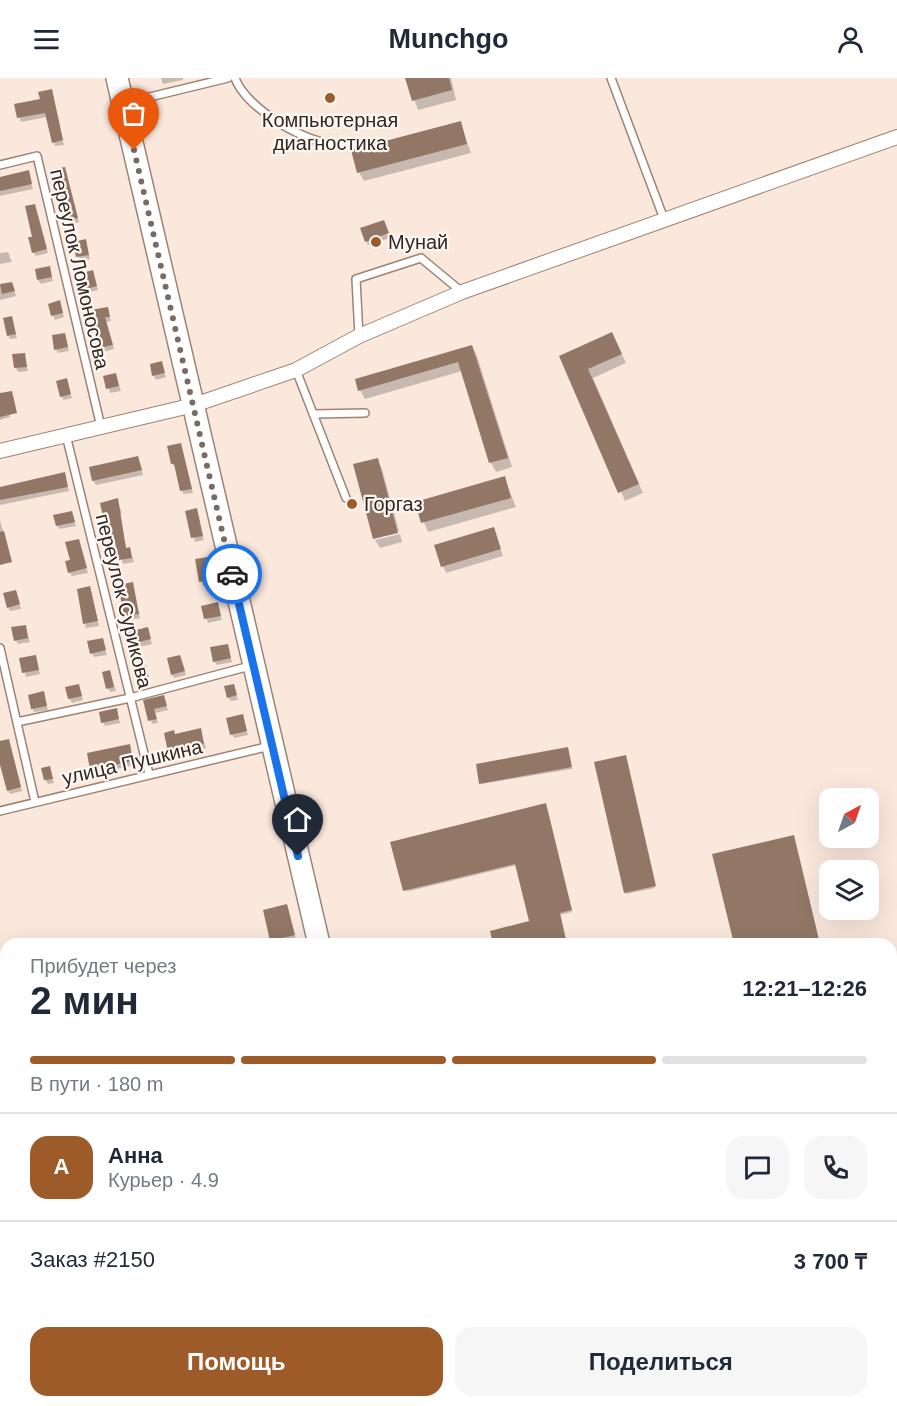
<!DOCTYPE html>
<html lang="ru">
<meta charset="utf-8">
<style>
body{margin:0;font-family:Helvetica,sans-serif;background:#f6f6f7;color:#1f2937;height:100vh;display:flex;flex-direction:column;font-size:22px;white-space:nowrap}
*{box-sizing:border-box;margin:0}
p{font-size:20px;color:#747a83}
.icon{flex:none;width:33px;height:33px;fill:none;stroke:currentColor;stroke-width:2;stroke-linecap:round;stroke-linejoin:round}
.map{position:relative;flex:1;overflow:hidden}
.details{position:absolute;left:0px;top:860px;width:897px;height:470px;display:flex;flex-direction:column;background:#fff;border-radius:18px 18px 0 0;box-shadow:0 6px 24px #0002}
.details>*{flex:none}
.needle{width:39px;rotate:40deg}
.controls{position:absolute;left:819px;top:710px;display:grid;gap:12px}
.controls a{display:grid;place-items:center;width:60px;height:60px;border-radius:12px;background:#fff;box-shadow:0 6px 24px #0002;font-size:30px}
.pin{position:absolute;display:grid;place-items:center;width:51px;height:51px;color:#fff;margin:-62px -26px;border-radius:50% 50% 50% 0;rotate:-45deg;box-shadow:0 0 6px #0007}
.pin .icon{rotate:45deg}
.courier{position:absolute;display:grid;place-items:center;width:60px;height:60px;margin:-30px;border:4px solid #1a73e8;border-radius:50%;background:#fff;color:#222;box-shadow:0 2px 8px #0007}
.summary em{font-style:normal;font-weight:600}
.summary div{display:flex;flex-direction:column-reverse}
.summary{display:flex;align-items:center;justify-content:space-between;height:102px;padding:0 30px}
h1{font-size:39px;font-weight:600;line-height:45px}
.bar{display:grid;grid-template-columns:repeat(4,1fr);gap:9px 6px;align-content:center;height:72px;padding:0 30px}
.bar i{height:8px;border-radius:4px;background:#e0e1e3}
.bar .active{background:#9e5b2a}
.bar p{grid-column:span 4}
.line{display:flex;align-items:center;gap:15px;padding:0 30px;border-top:2px solid #e0e1e3}
.line div{flex:1}
.round{display:grid;place-items:center;flex:none;width:63px;height:63px;border-radius:18px;background:#f6f6f7}
.primary-button{display:flex;gap:12px;margin-top:auto;padding:12px 30px}
.primary-button a{flex:1;height:69px;border-radius:18px;background:#9e5b2a;color:#fff;font-size:24px;font-weight:600;line-height:69px;text-align:center}
.primary-button a+a{background:#f6f6f7;color:#1f2937}
header{display:flex;justify-content:space-between;align-items:center;height:78px;padding:0 30px;background:#fff;font-size:27px;font-weight:600}
.map>svg:first-child{display:block}
</style>
<header><svg class="icon" aria-label="menu" viewBox="0 0 24 24"><path d="M4 6h16M4 12h16M4 18h16"/></svg>Munchgo<svg class="icon" aria-label="person" viewBox="0 0 24 24"><circle cx="12" cy="8" r="4"/><path d="M4 21q1-7 8-7t8 7"/></svg></header>
<div class="map">
<svg width="897" height="1328" viewBox="0 0 897 1328">
<rect width="100%" height="100%" fill="#fbe8dd"/>
<path fill="#0003" d="M161 0H183V2L163 6Z
M407 0H451L456 22 418 32Z
M51 12 64 67 55 68 47 39 21 44 16 27 42 22Z
M460 44 471 75 364 103 359 94Z
M64 90 79 144 72 146 69 142Z
M28 94 33 111 0 118V100Z
M34 127 48 175 36 178 33 174Z
M386 148 390 160 368 167 366 163Z
M85 163 90 181 80 183 75 165Z
M8 174 12 184 0 186V175Z
M49 190 53 203 41 206 38 202Z
M92 193 98 212 90 214 87 210Z
M12 205 16 218 0 222V208Z
M61 228 64 239 55 242 53 237Z
M107 231 111 243 106 244 114 271 103 274 92 233Z
M11 240 17 260 10 261 8 257Z
M65 256 69 273 58 275 56 271Z
M617 266 626 285 593 300 643 415 625 423 561 279Z
M472 268 477 278 512 389 496 394 491 385 462 293 365 321 360 312Z
M24 276 28 293 18 294 16 290Z
M161 285 166 299 156 302 154 298Z
M116 297 121 313 110 315 105 299Z
M66 302 72 320 64 322 61 318Z
M0 317 4 319 10 339 0 342Z
M181 367 193 415 183 416 177 390 172 386Z
M138 379 143 397 96 407 93 402Z
M377 382 382 391 399 453 375 459Z
M64 396 69 413 0 427V410Z
M504 399 516 429 428 454 416 425Z
M117 422 122 435 120 436 126 471H130L134 484 123 486 117 464 112 465 109 461 102 426Z
M196 432 204 462 195 464 187 434Z
M72 435 76 448 59 451 57 447Z
M0 442 9 475 0 477Z
M493 451 503 478 446 495 443 488Z
M400 456 402 464 380 470 375 462Z
M78 463 88 495 72 498 69 494Z
M207 481 213 506 203 508 201 503Z
M132 506 140 540 128 542 120 508Z
M90 509 99 548 86 550 82 536Z
M16 513 21 531 10 533 8 529Z
M217 526 222 542 208 545 203 529Z
M25 548 30 564 18 566 16 562Z
M147 551 152 566 135 570 133 565Z
M102 561 107 577 94 579 92 575Z
M227 567 232 584 217 587 214 583Z
M35 578 40 596 26 599 21 581Z
M180 578 186 597 174 600 172 596Z
M145 588 150 605 143 606 141 602Z
M110 594 116 613 110 614 108 610Z
M233 607 238 622 231 623 228 619Z
M80 611 83 622 72 625 69 620Z
M43 615 48 632 34 634 32 630Z
M145 623H165L168 632 155 635 158 645 152 646Z
M116 632 120 645 105 648 103 644Z
M242 637 248 657 234 660 232 656Z
M200 652 206 670 172 677 169 673 175 657Z
M0 665 10 667 22 713 10 716 8 712 0 679Z
M129 667 135 687 94 696 89 676Z
M568 672 572 691 481 706 477 687Z
M626 680 655 810 626 816 625 815Z
M49 689 54 705 48 706 45 702Z
M546 729 572 834 531 844 517 787 405 814Z
M287 828 296 862 273 866 264 833Z
M897 950V1072L891 1073V952Z
M6 1213V1249L0 1250V1214Z
M6 1286V1305L2 1287Z
M644 1323H650L653 1328H624Z
M695 1323H754L755 1328H682Z"/>
<path fill="#927766" d="M405 0H449L452 12 412 23Z
M52 11 63 62 52 65 45 35 17 40 14 26 40 21 38 14Z
M461 43 467 66 357 95 351 72Z
M65 89 78 140 68 142 55 91Z
M29 92 32 106 0 113V99Z
M35 126 47 171 32 175 28 159H32L25 128Z
M384 142 389 155 365 164 360 150Z
M86 161 89 177 76 179 73 164Z
M50 188 52 199 37 202 35 191Z
M93 192 97 208 86 211 82 195Z
M12 204 15 213 2 216 0 206Z
M60 222 63 235 51 238 48 226Z
M108 229 110 239H105L113 267 99 270 90 232Z
M12 238 16 256 7 258 3 240Z
M612 254 622 276 588 291 639 406 618 415 559 278Z
M65 255 68 269 54 272 52 257Z
M472 267 508 380 489 385 458 284 358 313 355 301Z
M25 275 27 289 14 290 12 276Z
M162 283 165 295 152 298 150 286Z
M116 295 119 308 106 311 103 298Z
M67 300 71 316 60 319 56 303Z
M12 313 17 335 0 339V315Z
M181 365 192 411 180 413 174 386H171L167 368Z
M138 378 142 392 92 403 89 389Z
M378 380 398 455 373 461 353 386Z
M65 394 68 409 0 422V409Z
M505 398 511 420 421 445 415 424Z
M118 420 126 470 130 469 132 480 119 482 114 460 108 461 100 425Z
M197 430 203 458 191 460 185 433Z
M72 433 75 444 56 448 53 437Z
M494 449 501 471 441 489 434 467Z
M4 453 12 484 0 487V454Z
M79 461 87 490 68 495 65 483 70 482 65 464Z
M208 479 212 502 199 504 195 481Z
M133 504 139 536 124 538 118 507Z
M90 508 98 543 83 546 77 511Z
M16 512 20 526 7 530 3 515Z
M218 524 221 538 204 541 201 528Z
M26 547 28 560 14 563 11 549Z
M148 549 151 561 131 566 128 554Z
M103 560 106 572 90 576 87 563Z
M228 566 231 580 213 584 210 569Z
M36 577 39 592 22 595 19 580Z
M180 577 185 593 171 597 167 580Z
M146 587 149 601 140 603 136 589Z
M110 592 114 609 106 611 102 594Z
M79 606 82 618 68 621 65 609Z
M234 606 237 617 227 620 224 608Z
M44 613 47 628 31 631 28 617Z
M164 617 167 628 154 631 157 641 148 643 143 622Z
M117 630 119 641 101 645 99 634Z
M243 636 247 653 230 657 226 640Z
M201 650 204 666 168 674 164 655 174 652 175 656Z
M9 661 21 709 7 713 0 687V663Z
M130 666 133 683 90 692 87 675Z
M568 669 572 689 479 706 476 686Z
M626 677 656 808 624 815 594 684Z
M50 688 53 701 44 702 41 690Z
M546 725 572 832 560 835 567 866H493L490 853 529 843 515 786 403 813 390 764Z
M794 757 820 866H734L712 776Z
M287 826 295 857 270 863 263 832Z"/>
<g fill="none" stroke-linecap="round" stroke-linejoin="round">
<g stroke="#9e8372" stroke-width="10">
<path id="service" d="M235 0C246 31 309 68 342 67
M611 0 664 141
M125 25 228 0
M0 87 37 78 101 349
M359 258 356 201 421 180 462 214
M296 292 346 420
M313 336 365 335
M66 357 149 696
M0 570 35 724
M17 644 130 620 250 588
M0 733 270 668
M0 1068 6 1092
M891 1085 897 1083
M891 1156 897 1155
M891 1205 897 1228
M64 1323V1328
M165 1323 167 1328
M367 1323 369 1328
M798 1323 799 1328
M840 1323 842 1328
M880 1323 881 1328"/>
</g>
<g stroke="#9e8372" stroke-width="16">
<path id="minor" d="M0 373 194 327 296 292 359 258 462 214 897 59
M0 1261 6 1260"/>
</g>
<g stroke="#9e8372" stroke-width="24">
<path id="trunk" d="M117 0 319 866
M428 1323 429 1328"/>
</g>
<use href="#service" stroke="#fff" stroke-width="7"/>
<use href="#minor" stroke="#fff" stroke-width="14"/>
<use href="#trunk" stroke="#fff" stroke-width="21"/>
</g>
<g fill="none" stroke-linecap="round" stroke-linejoin="round">
<path stroke="#796b63" stroke-width="6" stroke-dasharray="0 10.8" d="M134 72 232 496"/>
<path stroke="#1a73e8" stroke-width="8" d="M232 496 298 778"/>
</g>
<g fill="#9e5b2a" stroke="#fef8f4" stroke-width="2">
<circle cx="330" cy="20" r="6"/>
<circle cx="376" cy="164" r="6"/>
<circle cx="352" cy="426" r="6"/>
</g>
<g text-anchor="middle" stroke-width="4.5" stroke-linejoin="round" paint-order="stroke">
<g font-size="20" fill="#332821" stroke="#fef8f4" text-anchor="start">
<text x="330" y="49" text-anchor="middle">Компьютерная<tspan x="330" dy="23">диагностика</tspan></text>
<text x="388" y="171">Мунай</text>
<text x="364" y="433">Горгаз</text>
</g>
<g font-size="20" fill="#332821" stroke="#fef8f4">
<text transform="translate(80 191) rotate(77)" y="7">переулок Ломоносова</text>
<text transform="translate(124 523) rotate(76)" y="7">переулок Сурикова</text>
<text transform="translate(132 684) rotate(-13)" y="7">улица Пушкина</text>
</g>
</g>
</svg>
<div class="controls">
<a><svg class="needle" viewBox="-14 -14 28 28"><path d="M0-13l5 13h-10z" fill="#e53935"/><path d="M0 13l5-13h-10z" fill="#747a83"/></svg></a>
<a><svg class="icon" aria-label="layers" viewBox="0 0 24 24"><path d="M12 4l9 5-9 5-9-5zM3 14l9 5 9-5"/></svg></a>
</div>
<div class="pin" style="left:134px;top:72px;background:#ea580c"><svg class="icon" aria-label="bag" viewBox="0 0 24 24"><path d="M5 8h14l-1 12H6zM9 8a3 3 0 0 1 6 0"/></svg></div>
<div class="pin" style="left:298px;top:778px;background:#1f2937"><svg class="icon" aria-label="home" viewBox="0 0 24 24"><path d="M3 11l9-7 9 7M6 9v11h12V9"/></svg></div>
<div class="courier" style="left:232px;top:496px"><svg class="icon" aria-label="car" viewBox="0 0 24 24"><path d="M5 17H2v-5l4-1 3-4h7l3 4 3 1v5h-3M9 17h6M6 11h13"/><circle cx="7" cy="17" r="2"/><circle cx="17" cy="17" r="2"/></svg></div>
<section class="details">
<div class="summary"><div><h1>2 мин</h1><p>Прибудет через</p></div><em>12:21–12:26</em></div>
<div class="bar"><i class="active"></i><i class="active"></i><i class="active"></i><i></i><p>В пути · 180 m</p></div>
<div class="line" style="height:108px"><b class="round" style="background:#9e5b2a;color:#fff">А</b><div><b>Анна</b><p>Курьер · 4.9</p></div><a class="round"><svg class="icon" aria-label="chat" viewBox="0 0 24 24"><path d="M4 5h16v11H9l-5 4z"/></svg></a><a class="round"><svg class="icon" aria-label="phone" viewBox="0 0 24 24"><path d="M5 4h4l2 5-3 2q2 4 5 5l2-3 5 2v4C11 20 4 13 5 4z"/></svg></a></div>
<div class="line" style="height:78px"><div>Заказ #2150</div><b>3 700 ₸</b></div>
<div class="primary-button"><a>Помощь</a><a>Поделиться</a></div>
</section>
</div>
